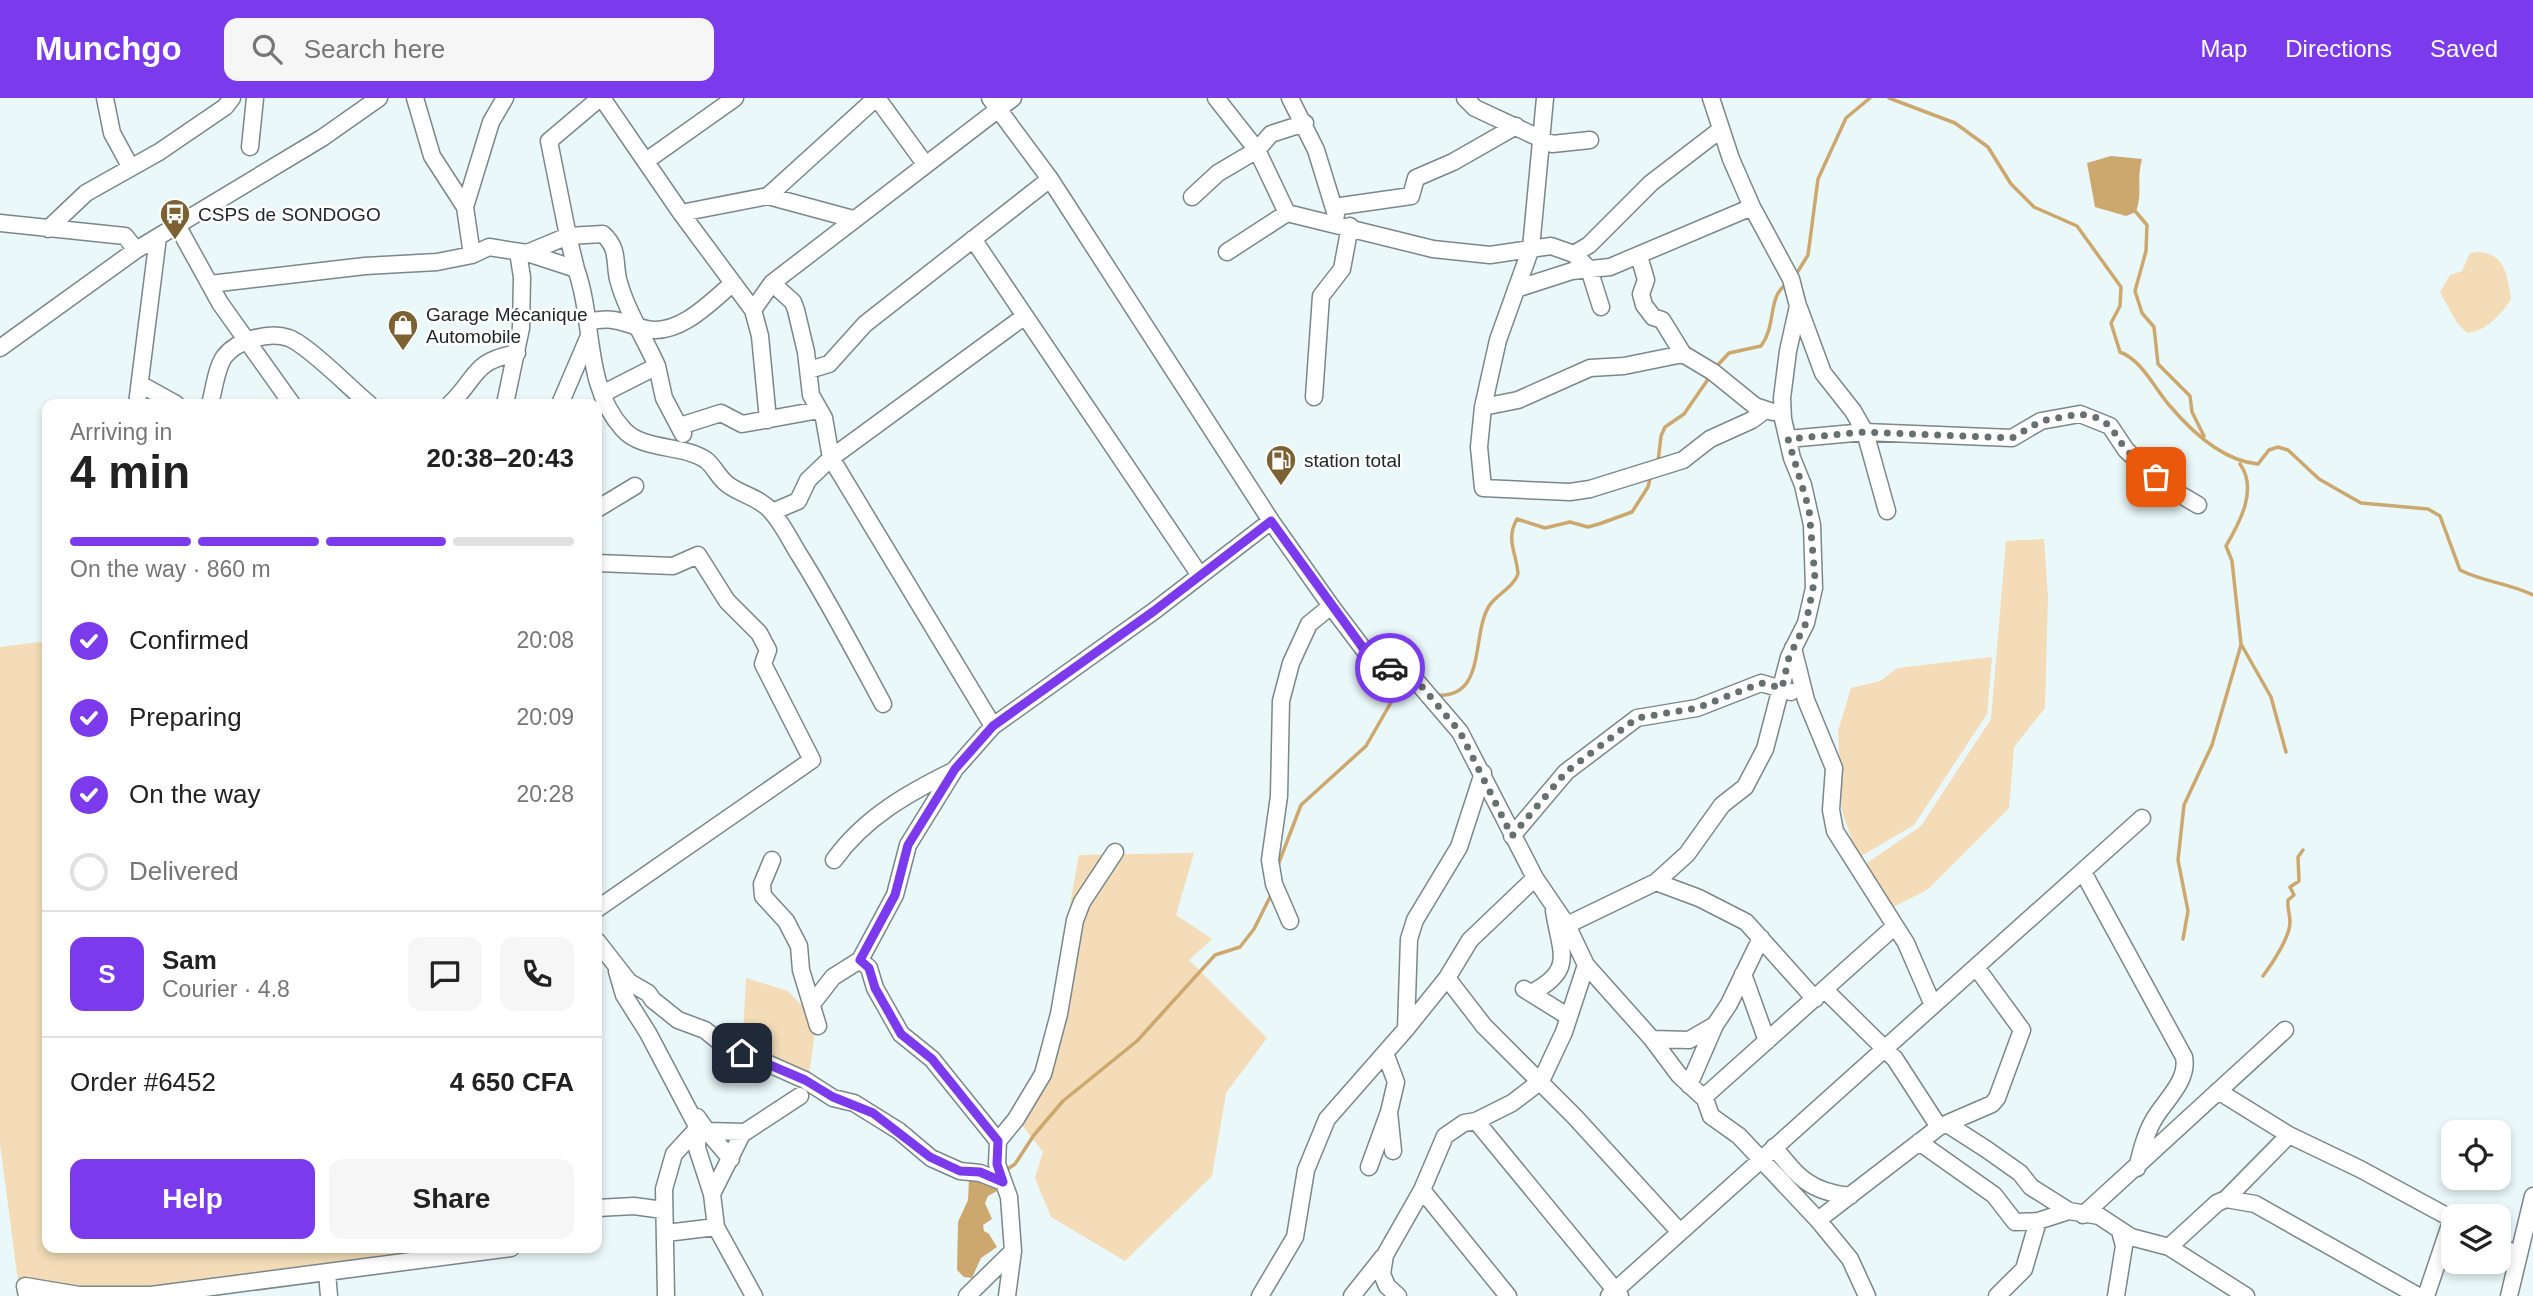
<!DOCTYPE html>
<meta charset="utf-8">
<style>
body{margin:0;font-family:Arial,sans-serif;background:#f6f6f6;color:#222;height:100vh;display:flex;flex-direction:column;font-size:26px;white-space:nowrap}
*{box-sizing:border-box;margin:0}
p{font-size:23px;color:#767676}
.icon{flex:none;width:38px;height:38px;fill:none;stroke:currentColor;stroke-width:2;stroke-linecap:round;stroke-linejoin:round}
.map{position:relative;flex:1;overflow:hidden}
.drawer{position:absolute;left:42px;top:301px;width:560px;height:854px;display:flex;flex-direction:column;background:#fff;border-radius:14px;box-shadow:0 4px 10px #0003}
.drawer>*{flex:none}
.buttons{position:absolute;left:2441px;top:1022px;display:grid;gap:14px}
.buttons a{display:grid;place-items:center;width:70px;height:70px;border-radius:14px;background:#fff;box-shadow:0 4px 10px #0003;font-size:35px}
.pin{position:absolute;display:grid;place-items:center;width:60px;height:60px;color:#fff;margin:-30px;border-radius:14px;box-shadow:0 4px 10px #0006}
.courier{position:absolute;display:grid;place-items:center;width:70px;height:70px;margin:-35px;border:5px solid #7c3aed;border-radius:50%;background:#fff;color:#222;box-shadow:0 2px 9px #0007}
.headline em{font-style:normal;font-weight:700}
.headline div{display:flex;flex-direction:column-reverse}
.headline{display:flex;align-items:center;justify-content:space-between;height:119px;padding:0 28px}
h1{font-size:46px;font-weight:700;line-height:52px}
.bar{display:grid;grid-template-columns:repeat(4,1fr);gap:10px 7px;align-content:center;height:84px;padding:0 28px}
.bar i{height:9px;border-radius:5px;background:#e0e0e0}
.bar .selected{background:#7c3aed}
.bar p{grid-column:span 4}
.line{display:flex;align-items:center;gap:18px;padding:0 28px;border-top:2px solid #e0e0e0}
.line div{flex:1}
.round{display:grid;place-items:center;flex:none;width:74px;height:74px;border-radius:14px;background:#f6f6f6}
ol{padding:0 28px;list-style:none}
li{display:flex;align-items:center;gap:21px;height:77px}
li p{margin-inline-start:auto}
li .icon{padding:7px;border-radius:50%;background:#7c3aed;color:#fff;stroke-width:4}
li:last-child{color:#767676}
li i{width:38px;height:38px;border:4px solid #e0e0e0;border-radius:50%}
.button{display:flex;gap:14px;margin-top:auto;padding:14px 28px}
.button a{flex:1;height:80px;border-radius:14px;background:#7c3aed;color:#fff;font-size:28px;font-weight:700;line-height:80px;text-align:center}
.button a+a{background:#f6f6f6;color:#222}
header{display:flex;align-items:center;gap:42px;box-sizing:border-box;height:98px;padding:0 35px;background:#7c3aed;color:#fff}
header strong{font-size:33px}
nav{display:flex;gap:38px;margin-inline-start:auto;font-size:24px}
.search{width:490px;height:63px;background:#f6f6f6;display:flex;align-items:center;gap:18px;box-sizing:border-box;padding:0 24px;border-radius:14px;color:#767676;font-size:26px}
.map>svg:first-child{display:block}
</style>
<header>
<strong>Munchgo</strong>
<div class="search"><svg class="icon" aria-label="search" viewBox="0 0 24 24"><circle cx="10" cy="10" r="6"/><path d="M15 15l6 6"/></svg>Search here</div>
<nav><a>Map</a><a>Directions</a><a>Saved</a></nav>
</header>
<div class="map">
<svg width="2533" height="1198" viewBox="0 0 2533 1198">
<rect width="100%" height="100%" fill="#eaf8f9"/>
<path fill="#f3dcb7" d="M2478 154C2506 156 2507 177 2511 201 2501 217 2486 233 2467 235L2457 225 2440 194 2450 177 2462 173 2470 155Z
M2044 441 2048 499 2045 610 2014 649 2009 710 1927 792 1889 811 1861 769 1921 728 1991 621 2006 443Z
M47 543V1150H470L78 1198H20L0 1046V549Z
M1992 559 1987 616 1914 727 1858 760 1842 713 1838 633 1851 590 1880 583 1898 570Z
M1194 755 1176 817 1212 841 1189 862 1267 940 1226 995 1212 1078 1125 1163 1051 1119 1035 1080 1043 1054 1018 1022 1035 999 1079 757Z
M746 880 788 893 814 920 815 933 809 979 807 974 805 982 742 955Z"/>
<path fill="#cca86f" d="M2111 58 2142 61C2136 83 2143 94 2136 114L2126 118 2095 109 2087 65Z
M969 1081 995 1084 997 1093 988 1098 985 1105 992 1121 983 1127 984 1133 989 1136 997 1149 981 1160 972 1180 964 1179 957 1172 958 1124 968 1102Z"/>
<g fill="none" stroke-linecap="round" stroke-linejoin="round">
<path stroke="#cca86f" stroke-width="3.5" d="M1889 0 1955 25 1988 49 2011 86 2034 109 2077 128 2121 189 2120 208 2111 225 2120 254C2143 263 2154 290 2170 308 2192 334 2224 363 2258 366L2269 352 2278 349 2288 352 2319 381 2361 405 2428 411 2440 418 2460 472C2483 484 2509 485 2533 497
M2136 114 2147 127 2146 153 2135 193 2142 215 2154 229 2158 266 2190 298 2192 314 2204 338
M1795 178 1808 157 1818 81 1846 20 1870 0
M1715 270 1729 255 1761 248C1777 227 1767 198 1787 186
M1658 364 1661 338 1665 329 1684 316 1711 277
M2240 366C2258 391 2240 424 2226 448L2232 463 2241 546 2271 599 2286 654
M1436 597C1487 601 1471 537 1489 508 1497 496 1513 490 1518 476 1517 456 1505 442 1517 421L1545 430 1570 424 1588 429 1599 426 1632 414 1648 389 1651 377
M1278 767 1301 707 1366 648 1393 601 1407 593H1418
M2183 841 2188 813 2178 762 2184 707 2212 647 2241 547
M2263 878C2272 866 2290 839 2290 824 2290 816 2287 810 2288 802L2294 797 2290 789 2299 783 2298 759 2303 752
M1006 1072 1015 1066 1034 1037 1063 1003 1137 943 1215 857 1240 849 1254 831 1272 795"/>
<g stroke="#7b8789" stroke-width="19">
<path id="minor" d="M105 0 112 35 131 70
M415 0 432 58 465 109 472 157
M602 0 681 115 753 212 760 238 768 322
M877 0 925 66
M990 0 1050 81 1271 423 1331 508 1371 561 1418 585 1460 634 1535 780 1567 827 1586 867 1652 941 1679 977 1705 1001 1711 1018 1739 1038 1818 1122 1850 1161 1867 1198
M1216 0 1257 52 1287 115
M1290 0 1316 52 1336 117
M1465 0 1475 10 1552 46 1590 42
M1545 0 1531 150 1498 242 1483 309 1479 349 1483 390 1570 394 1590 391 1683 362 1710 341 1752 322 1764 313
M250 49 255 0
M646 63 735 0
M768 98 876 0
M1192 99 1218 75 1257 52 1271 36 1305 25
M465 109 491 24 505 0
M1334 109 1411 98 1416 80 1453 64 1516 28
M681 115 768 98 853 121
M0 125 125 138 136 152
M177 127 220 205 292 306
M48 131 86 95 159 54 225 9 232 0
M973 141 1199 476
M1227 154 1287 115 1433 151 1490 157 1551 148 1574 156
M527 155 576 171C595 224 583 287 623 331 642 353 682 346 706 362 714 368 718 379 727 386 741 397 759 399 771 413 783 426 791 444 800 458 830 506 856 556 883 606
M1639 158 1646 182 1641 196 1644 207 1653 219 1662 222 1683 256 1713 274 1755 308 1773 314
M576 171 568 138 603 136C619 151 614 162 618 181 626 212 644 239 657 268L602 296
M772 185 793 204 796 212 806 254 811 297 824 320 831 360 993 628
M210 186 365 168 437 164 472 157 489 149 527 155 568 138 549 43 600 0
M1516 191 1572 173 1610 169 1752 109 1731 61 1711 0
M1601 209 1589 171 1574 156 1589 147 1651 85 1720 32
M753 212 772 185 1013 0
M588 224C615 217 623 226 647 231 679 238 711 204 733 185
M0 250 136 152 322 40 379 0
M657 268 664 300 683 336
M809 272 829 266 865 226 1050 81
M140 286 176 306
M1314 299 1321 198 1342 171 1350 128
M137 306 158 139
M210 306C214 292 216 271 224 259 237 242 269 233 289 240 309 248 351 291 369 306
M450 306C479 278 471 264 517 255
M505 306 521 230 522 179 518 154
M560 306 589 238
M1483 309 1518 302 1590 270 1624 268 1683 256
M680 328 721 315 742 326 819 312
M1788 341 1865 334 1853 313 1823 275 1799 210
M597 411 635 388
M1887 413 1865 334 2012 340 2041 323 2080 316 2110 328 2126 352 2144 369 2169 390 2198 407
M772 414 798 403 808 382 831 360 1025 218
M597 465 673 468 698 457 727 503 759 535 768 552 763 566 812 662 597 811
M1793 550 1806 602 1834 670 1831 712 1835 733 1906 845 1932 905
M1512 738 1566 674 1637 620 1697 610 1761 585 1791 594
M772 762 762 786 763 798 786 823 799 848 801 872 818 928
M834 762C864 720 908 695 953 673
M2083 774 2184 959C2189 983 2164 1003 2153 1023 2145 1037 2141 1054 2137 1070
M1656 784 1699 800 1746 824 1815 901
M1290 823 1274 786 1270 762 1279 698 1281 603 1291 565 1309 526 1331 508
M1567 827 1656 784 1687 756 1722 707 1745 689 1765 651 1789 559 1806 525 1814 490 1812 427 1803 387 1792 360 1783 321 1782 300 1788 253 1798 208 1791 181 1752 109
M597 843 629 884 648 895 653 902 678 922 705 932 731 953 753 959 805 982 833 1000 854 1005 899 1033 931 1060 960 1073 980 1075 1003 1084
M860 862 869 870 875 890 901 936 932 961 998 1043 997 1066 1009 1099 1013 1153 1007 1198
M1586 867 1564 934 1541 983 1512 1005 1476 1023 1620 1198
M617 873 624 897 648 935 698 1030 697 1050 712 1096 716 1129 754 1198
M1743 876 1767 943
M1447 880 1484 928 1575 1019 1679 1133
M1524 891 1569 919
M1825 892 1895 961 1939 1029
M1531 895C1575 872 1561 856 1554 813
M812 906 833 879 860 862 895 797 908 747 955 671 993 628 1154 513 1271 423
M1406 931 1409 841 1415 822 1459 749 1483 675
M1652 941 1689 942 1715 927
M1385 955 1396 984 1389 1014
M1689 987 1715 927 1729 906 1761 840
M2218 993 2289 1037 2360 1071 2454 1122
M1704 999 1894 829
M697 1019 707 1033 745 1034
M1947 1026 1986 1051 2020 1075 2031 1089 2069 1113 2099 1118 2131 1139 2169 1149 2246 1198
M701 1033H707L731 1061
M998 1043 1016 1021 1043 976 1059 916 1075 822 1082 804 1115 754
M1919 1044 1994 1097 2015 1124 2038 1123
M1774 1049C1798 1079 1810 1094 1850 1098
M1369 1069 1389 1014 1393 1053
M1422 1092 1508 1198
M712 1096 742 1036 800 998
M2226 1101 2289 1037
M597 1110 634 1108 663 1112
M2083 1117 2285 932
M1818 1122 1939 1029 1992 1006 1997 1000 2022 932 1976 869
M666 1135 716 1129
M2499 1147 2518 1158
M2169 1149 2217 1105 2226 1101 2255 1106 2418 1198
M327 1175 329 1198
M27 1198 25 1188 79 1197H151L511 1150
M666 1198 664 1091 674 1056 698 1030
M967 1198 1013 1153
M1260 1198 1295 1139 1306 1072 1327 1021 1406 931 1447 880 1470 842 1535 780
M1352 1198 1383 1159
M1398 1198 1387 1188 1382 1176 1385 1157 1422 1092 1445 1038 1464 1025 1476 1023
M1609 1198 2142 720
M1997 1198 2024 1171 2038 1123 2069 1113
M2116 1198 2124 1148 2120 1133
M2426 1198 2452 1121
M2509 1198 2533 1098"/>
</g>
<use href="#minor" stroke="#fff" stroke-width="16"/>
</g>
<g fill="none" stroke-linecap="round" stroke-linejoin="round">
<path stroke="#677070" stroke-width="7" stroke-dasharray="0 12.6" d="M1390 570 1418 584 1460 634 1512 738 1566 674 1637 620 1697 610 1761 585 1782 590 1789 559 1806 525 1815 480 1809 411 1788 341 1864 334 2012 340 2041 323 2080 316 2098 320 2110 328 2126 352 2156 379"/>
<path stroke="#7c3aed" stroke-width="9" d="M742 955 805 982 833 999 873 1015 930 1059 960 1073 980 1074 1003 1084 997 1066 998 1043 932 961 901 936 875 890 869 870 860 862 895 797 908 747 955 671 993 628 1154 513 1271 423 1371 561 1390 570"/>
</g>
<defs>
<g id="bus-pin" transform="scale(1.575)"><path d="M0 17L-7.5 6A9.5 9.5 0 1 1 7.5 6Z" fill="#7c6133" stroke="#fff"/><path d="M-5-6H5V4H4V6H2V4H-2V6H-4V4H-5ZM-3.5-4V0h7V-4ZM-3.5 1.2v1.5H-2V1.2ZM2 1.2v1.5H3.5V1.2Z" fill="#fff"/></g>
<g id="shop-pin" transform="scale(1.575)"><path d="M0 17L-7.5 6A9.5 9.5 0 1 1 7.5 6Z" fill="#7c6133" stroke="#fff"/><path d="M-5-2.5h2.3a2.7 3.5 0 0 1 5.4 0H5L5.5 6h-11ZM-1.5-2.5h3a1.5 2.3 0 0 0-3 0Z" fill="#fff"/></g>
<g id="fuel-pin" transform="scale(1.575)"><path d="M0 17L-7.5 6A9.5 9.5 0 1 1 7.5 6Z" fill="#7c6133" stroke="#fff"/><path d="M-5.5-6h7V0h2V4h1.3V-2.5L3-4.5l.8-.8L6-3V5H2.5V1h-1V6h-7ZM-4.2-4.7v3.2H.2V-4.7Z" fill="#fff"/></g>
</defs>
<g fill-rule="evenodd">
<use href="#bus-pin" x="175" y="116"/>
<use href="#shop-pin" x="403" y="227"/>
<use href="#fuel-pin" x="1281" y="362"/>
</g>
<g text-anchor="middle" stroke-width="5" stroke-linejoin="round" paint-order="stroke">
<g font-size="19" fill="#212727" stroke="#fff" text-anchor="start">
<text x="198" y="123">CSPS de SONDOGO</text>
<text x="426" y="223">Garage Mécanique<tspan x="426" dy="22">Automobile</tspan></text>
<text x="1304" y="369">station total</text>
</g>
</g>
</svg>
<div class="buttons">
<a><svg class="icon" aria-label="locate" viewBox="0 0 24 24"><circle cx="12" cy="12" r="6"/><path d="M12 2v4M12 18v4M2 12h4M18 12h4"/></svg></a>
<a><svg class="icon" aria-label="layers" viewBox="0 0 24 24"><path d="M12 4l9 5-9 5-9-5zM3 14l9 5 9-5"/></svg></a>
</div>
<div class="pin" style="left:2156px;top:379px;background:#ea580c"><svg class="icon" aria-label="bag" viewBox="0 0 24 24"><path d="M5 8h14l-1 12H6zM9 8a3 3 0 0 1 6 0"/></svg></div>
<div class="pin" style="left:742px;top:955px;background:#1f2937"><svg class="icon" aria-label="home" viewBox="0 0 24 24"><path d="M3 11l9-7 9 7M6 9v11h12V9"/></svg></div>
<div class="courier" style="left:1390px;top:570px"><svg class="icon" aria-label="car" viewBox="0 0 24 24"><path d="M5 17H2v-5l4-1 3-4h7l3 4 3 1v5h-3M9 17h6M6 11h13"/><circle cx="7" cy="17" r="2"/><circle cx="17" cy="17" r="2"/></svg></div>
<section class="drawer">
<div class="headline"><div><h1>4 min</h1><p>Arriving in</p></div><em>20:38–20:43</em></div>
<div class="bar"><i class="selected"></i><i class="selected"></i><i class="selected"></i><i></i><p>On the way · 860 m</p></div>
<ol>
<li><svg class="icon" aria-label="check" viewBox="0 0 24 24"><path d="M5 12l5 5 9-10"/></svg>Confirmed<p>20:08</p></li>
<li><svg class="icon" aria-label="check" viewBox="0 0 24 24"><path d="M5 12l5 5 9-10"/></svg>Preparing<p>20:09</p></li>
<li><svg class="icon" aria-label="check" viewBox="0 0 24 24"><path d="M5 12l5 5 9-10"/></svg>On the way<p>20:28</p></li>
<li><i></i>Delivered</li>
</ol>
<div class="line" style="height:126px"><b class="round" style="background:#7c3aed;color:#fff">S</b><div><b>Sam</b><p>Courier · 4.8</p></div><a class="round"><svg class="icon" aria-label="chat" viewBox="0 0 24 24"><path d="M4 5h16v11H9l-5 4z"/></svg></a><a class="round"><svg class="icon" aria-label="phone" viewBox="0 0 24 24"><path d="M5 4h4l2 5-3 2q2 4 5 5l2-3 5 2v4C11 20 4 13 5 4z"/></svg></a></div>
<div class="line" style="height:91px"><div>Order #6452</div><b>4 650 CFA</b></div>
<div class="button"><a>Help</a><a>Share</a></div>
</section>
</div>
